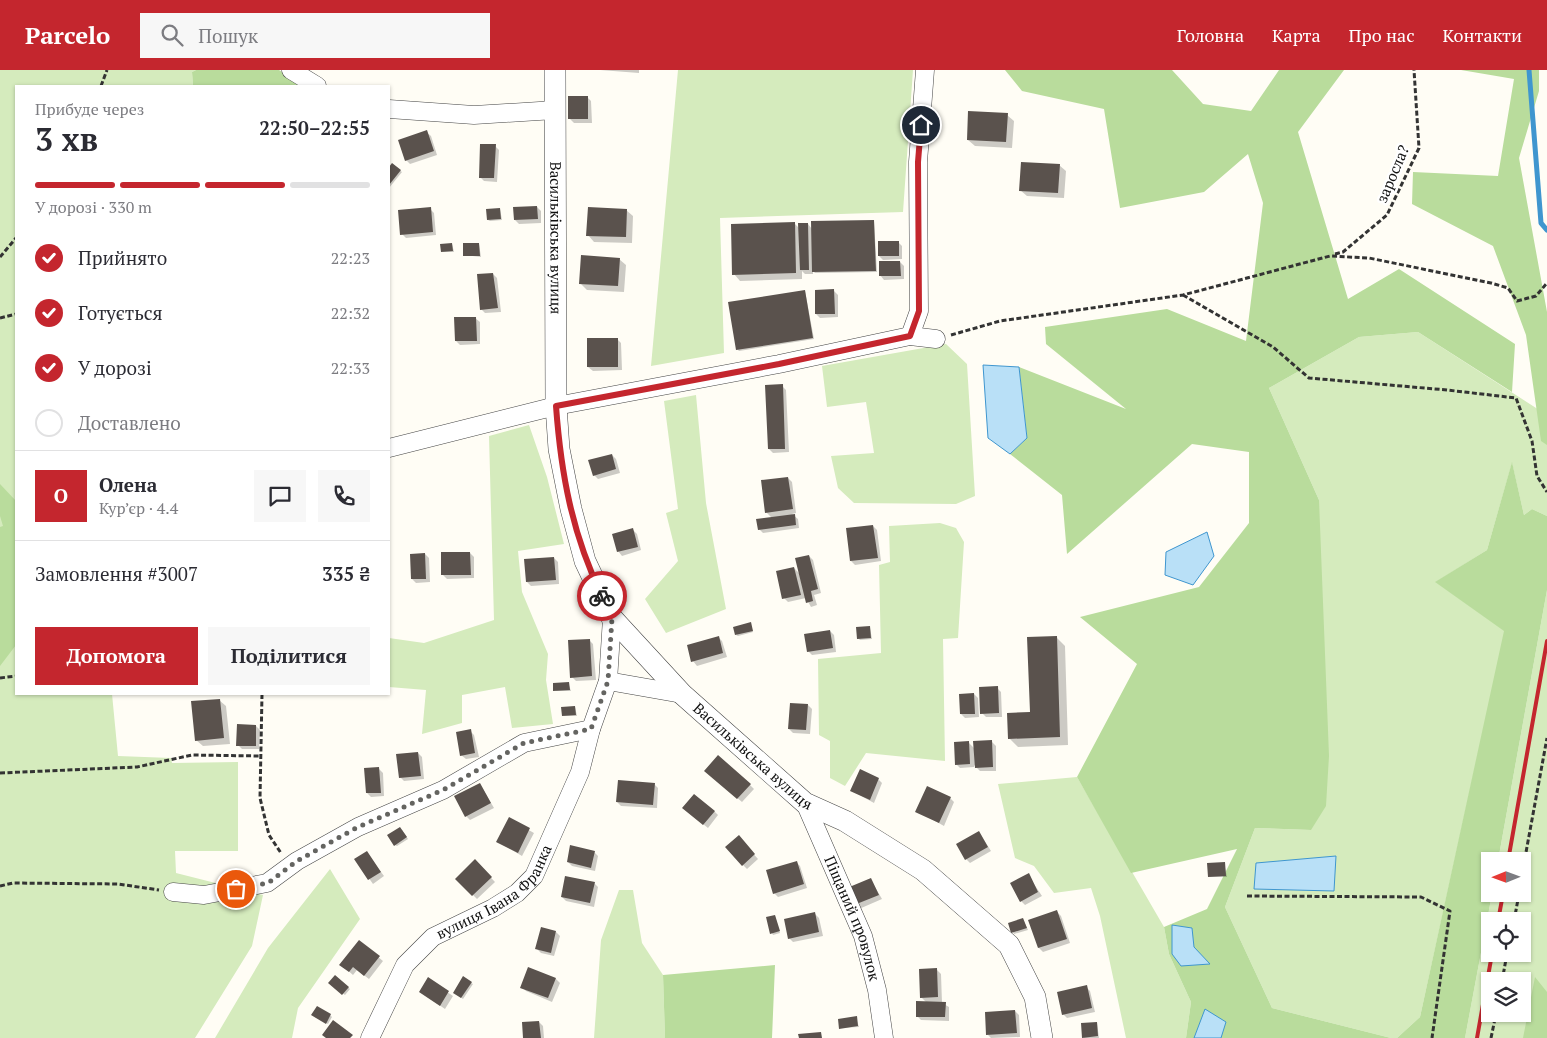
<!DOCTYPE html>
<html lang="uk">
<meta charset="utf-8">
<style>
body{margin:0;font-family:"PT Serif",serif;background:#f7f7f7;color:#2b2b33;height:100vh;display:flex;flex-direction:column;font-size:19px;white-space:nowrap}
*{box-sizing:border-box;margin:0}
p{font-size:16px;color:#7c7c81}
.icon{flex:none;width:28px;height:28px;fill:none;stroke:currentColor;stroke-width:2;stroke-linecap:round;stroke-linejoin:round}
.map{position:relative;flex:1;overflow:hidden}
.side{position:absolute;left:15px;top:15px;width:375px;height:610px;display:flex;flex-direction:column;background:#fff;border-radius:0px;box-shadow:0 1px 4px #0004}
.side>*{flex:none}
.needle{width:32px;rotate:269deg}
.buttons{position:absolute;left:1481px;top:782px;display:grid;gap:10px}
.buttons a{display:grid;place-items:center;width:50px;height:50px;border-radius:0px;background:#fff;box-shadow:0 1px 4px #0004;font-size:25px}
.pin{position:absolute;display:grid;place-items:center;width:42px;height:42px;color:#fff;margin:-21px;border:2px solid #fff;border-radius:50%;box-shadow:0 1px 5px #0007}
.courier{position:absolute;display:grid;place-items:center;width:50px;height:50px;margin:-25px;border:4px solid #c4262e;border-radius:50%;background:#fff;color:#222;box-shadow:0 1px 6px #0007}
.headline em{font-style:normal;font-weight:700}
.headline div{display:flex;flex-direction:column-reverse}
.headline{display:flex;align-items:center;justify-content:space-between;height:85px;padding:0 20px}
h1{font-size:32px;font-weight:700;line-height:38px}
.bar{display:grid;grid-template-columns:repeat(4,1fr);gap:8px 5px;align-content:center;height:60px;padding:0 20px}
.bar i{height:6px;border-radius:4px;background:#e1e1e2}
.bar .on{background:#c4262e}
.bar p{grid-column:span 4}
.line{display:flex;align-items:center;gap:12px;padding:0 20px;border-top:1px solid #e1e1e2}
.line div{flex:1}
.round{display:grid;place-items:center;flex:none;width:52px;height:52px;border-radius:0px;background:#f7f7f7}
ol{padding:0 20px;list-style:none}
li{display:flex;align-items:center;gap:15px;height:55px}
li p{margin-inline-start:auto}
li .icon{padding:5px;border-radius:50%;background:#c4262e;color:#fff;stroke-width:4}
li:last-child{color:#7c7c81}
li i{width:28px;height:28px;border:2px solid #e1e1e2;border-radius:50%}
.primary-button{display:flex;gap:10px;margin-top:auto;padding:10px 20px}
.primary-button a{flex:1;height:58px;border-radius:0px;background:#c4262e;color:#fff;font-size:20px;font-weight:700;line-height:58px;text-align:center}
.primary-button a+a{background:#f7f7f7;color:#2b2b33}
header{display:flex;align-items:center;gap:30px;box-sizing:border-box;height:70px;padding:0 25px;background:#c4262e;color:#fff}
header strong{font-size:24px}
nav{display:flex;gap:28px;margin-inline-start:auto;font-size:18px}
.search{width:350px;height:45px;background:#f7f7f7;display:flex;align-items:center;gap:12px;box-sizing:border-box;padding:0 18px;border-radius:0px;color:#7c7c81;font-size:19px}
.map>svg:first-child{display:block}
</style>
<header>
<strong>Parcelo</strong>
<div class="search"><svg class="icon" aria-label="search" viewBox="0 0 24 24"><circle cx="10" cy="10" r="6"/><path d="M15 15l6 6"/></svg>Пошук</div>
<nav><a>Головна</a><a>Карта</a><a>Про нас</a><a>Контакти</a></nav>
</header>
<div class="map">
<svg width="1547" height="968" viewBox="0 0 1547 968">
<rect width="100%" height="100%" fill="#fffdf5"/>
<path fill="#d5ebbd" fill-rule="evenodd" d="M0 0H196L192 2 193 16H16V624H112L118 686 171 688 172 693 238 692V781H175L176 803 263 825 252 876 195 968H0Z
M678 0H913L903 142 720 148 724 283 651 296Z
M1418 262 1547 345V446L1532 439 1524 445 1512 393 1487 480 1436 512 1505 561 1420 947 1397 968H1391L1272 938 1225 837 1255 758 1311 760 1319 430 1269 318 1359 267Z
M946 274 967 294 975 426 956 434 854 433 838 418 831 386 874 383 866 332 827 337 822 296Z
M696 325 706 433 726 539 666 563 645 529 678 491 666 443 678 439 664 331Z
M529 355 547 407 564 474 518 481 522 522 548 584 546 610 553 654 512 658 505 617 462 625V653L422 664 426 620 389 617V568L424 573 494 550 489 366Z
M940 453 956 458 964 472 958 568 943 569 945 691 866 683 845 716 830 708V671L819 665 818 589 881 583 879 495 890 492 889 456Z
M1547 520V968H1465L1492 824H1522V791H1498ZM1490 851H1522V884H1490ZM1490 911H1522V944H1490Z
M1077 707 1164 857 1169 884 1191 932 1186 968H1126L1100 846 1091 818 1054 823 1034 796 1015 788 998 714Z
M330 799 360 849 298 938 292 968H215L268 878Z
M619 820H633L642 873 663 905 665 968H594L601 870Z"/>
<path fill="#b9dc9c" d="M196 0H279L304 16H193L192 2Z
M1005 0H1172L1203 34 1251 41 1279 0H1344L1298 62 1348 229 1399 199 1515 274 1512 322 1418 262 1359 267 1269 318 1319 430 1329 686 1326 736 1311 760 1255 758 1225 837 1272 938 1391 968H1186L1191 932 1169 884 1164 857 1207 839 1237 779 1131 803 1077 707 1137 594 1080 547 1199 517 1249 453V382L1192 374 1067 484 1062 425 1010 384 1027 368 1019 297 1126 339 1046 274 1045 257 1167 239 1246 271 1263 133 1248 84 1204 122 1120 138 1104 39 1022 21Z
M1461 0H1539V21L1519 88 1547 242V375L1541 371 1526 265 1493 176 1412 134 1413 102 1498 106 1514 9Z
M1512 392 1524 445 1532 439 1547 446V520L1498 791H1490L1492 824 1465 968H1397L1420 947 1504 561 1435 512 1487 480Z
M0 414 16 431V575L0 596V457L3 456 0 446Z
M775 895 772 968H665L663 905Z
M1535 907 1547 922V968H1523Z"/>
<path fill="#b9e0f7" stroke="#3f96cf" d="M983 295 1019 297 1027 368 1010 384 988 368Z
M1207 462 1214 486 1193 515 1165 505 1166 482Z
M1336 786 1334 821 1254 819 1256 793Z
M1172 855 1192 858 1194 877 1210 894 1181 896 1172 884Z
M1205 939 1226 952 1221 968H1194Z"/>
<path fill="#0003" d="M600 0H639V3Z
M587 27 591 31 592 53H574L570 49Z
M1007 45 1014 51 1012 78 975 76 968 70Z
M426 62 431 66 437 85 410 94 406 90Z
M495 76 499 80 497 112 484 111 480 107Z
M392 95 402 102 389 118V99Z
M1059 95 1066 101 1064 128 1027 126 1020 120Z
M537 137 541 141V153L519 154 515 150Z
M430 139 434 143 436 165 406 168 402 164Z
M500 139 502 150 490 151 488 150Z
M626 140 633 146 632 173 594 172 588 165Z
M874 151 877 202 815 203 813 201V204H805L802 201V209L740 211 734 204 794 153 800 159 808 154 812 159Z
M898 172 902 176V189L883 190 879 186Z
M452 174 454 182H442Z
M479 174 481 187 464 185Z
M619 189 626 195 624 222 587 220 581 214Z
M900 192 904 196V209L884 210 880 205Z
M493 204 497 208 501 242 485 243 481 239Z
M805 221 814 269 739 281 737 279Z
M834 221 838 225V247L820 248 816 244Z
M475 248 480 252V274L460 275 456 271Z
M617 269 621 273 622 300 593 301 588 297Z
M782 316 786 320 789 382 773 383 769 379Z
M612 385 616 389 620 403 598 409 594 405Z
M788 408 792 412 796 443 792 444 798 449 799 458 763 463 759 459 772 448 766 442Z
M873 456 877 460 881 491 855 495 851 491Z
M633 460 637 464 641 480 622 486 618 481Z
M470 483 474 487V508L447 509 443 505Z
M425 484 429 488 430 512 416 513 412 509Z
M809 486 813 490 821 523 814 525 817 535 811 537 806 528 788 532 784 528 794 498 800 504Z
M554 488 558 492 559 514 531 516 527 512Z
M750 554 753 562 738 566 736 565Z
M870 558 872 569 860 570 858 568Z
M830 561 834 565 836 582 812 585 808 581Z
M718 567 722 571 727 587 697 596 693 591Z
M1057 568 1065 576 1068 675 1018 677 1009 668 1031 643Z
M589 570 593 574 596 610 576 611 572 607Z
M568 613 571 621H555Z
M997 618 1001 622 1002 647H986L982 643Z
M974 624 978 628 979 647 965 648 961 644Z
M219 630 226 636 230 674 203 676 196 670Z
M808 635 812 639 810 664 793 663 789 659Z
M575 637 577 646H563Z
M256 656 260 660 259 679H242L238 675Z
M470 661 474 665 479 687 466 689 461 685Z
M992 672 996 676V701H980L974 695V697L960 698 956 694 969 673 975 679Z
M418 683 422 687 424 709 404 711 400 707Z
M379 699 383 703 384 726 371 727 367 723Z
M710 705 750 715 754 719 742 732Z
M878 709 882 713 874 733 852 721Z
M480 714 494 738 470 750 466 746Z
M654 714 658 718 657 738 621 736 617 732Z
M950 728 954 732 944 756 917 741Z
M714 741 718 745 708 758 688 742Z
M509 749 534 763 522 786 498 772Z
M402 760 408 769 397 776 395 775Z
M979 762 991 781 970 793 966 789Z
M742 771 758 789 747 799 743 795Z
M594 782 598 786 595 801 572 796 568 792Z
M367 783 384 806 373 814 356 790Z
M475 791 495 812 477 829 457 809Z
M796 792 800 796 807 818 778 827 774 823Z
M1224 793 1227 807H1209Z
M1028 805 1042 826 1025 835 1021 831Z
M871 810 882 829 859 839 855 835Z
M594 813 598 817 594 837 566 831 562 827Z
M1057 842 1061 846 1070 873 1043 882 1039 878 1030 851Z
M815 844 819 848 823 866 793 872 789 868Z
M775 846 780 863 773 865 772 863Z
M1023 849 1028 860 1014 864 1009 854Z
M556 862 560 866 554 886 541 883 537 879Z
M359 871 383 891 369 909 357 900 353 905 345 898Z
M937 900 941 904 942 933 949 937V951L921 950 917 946 927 933 921 927Z
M335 907 350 919 345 925 330 913Z
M428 909 453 926 445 939 420 922Z
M556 909 560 913 552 932 526 921 522 917Z
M471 913 473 914 463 929 456 924Z
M1086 917 1090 921 1095 942 1067 948 1063 944Z
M1015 941 1019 945 1020 967 991 968 988 965Z
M330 945 332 947 328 954 315 947Z
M856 948 859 957 840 958Z
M539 952 543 956 544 968H524Z
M1097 953 1099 968H1084L1083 967Z"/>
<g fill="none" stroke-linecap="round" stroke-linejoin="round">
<path stroke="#3f96cf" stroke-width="5" d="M1529 0 1541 153 1547 160"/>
</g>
<path fill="#5a524d" d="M568 26H588V49H568Z
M968 41 1008 43 1006 72 967 70Z
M427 60 434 81 405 91 398 70Z
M480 74H496L494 108H479Z
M1021 92 1060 94 1058 123 1019 121Z
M392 93 401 100 389 115V97Z
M537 136 538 149 514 150 513 137Z
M431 137 433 162 400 165 398 140Z
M588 137 627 139 626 167 586 166Z
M500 138 501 149 487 150 486 139Z
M874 150 876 201 812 202 811 151Z
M795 152 796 203 732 205 731 154Z
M798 153H808L809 200H800Z
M878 171H899V186H878Z
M452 173 453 181 441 182 440 174Z
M463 173H479L480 186H463Z
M581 185 620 188 618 216 579 214Z
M879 191H900L901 206H879Z
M493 203 498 238 480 240 477 204Z
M834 219 835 244H815V220Z
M805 220 813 268 736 280 728 232Z
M454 247H476L477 271H455Z
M587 268H618V297H587Z
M783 314 785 379H768L765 315Z
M612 384 616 399 593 406 588 390Z
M788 407 793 439 765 443 761 410Z
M795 444 796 455 758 460 756 449Z
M873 455 878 488 850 491 846 458Z
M633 458 638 477 617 482 612 464Z
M441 482H470L471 505H441Z
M425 483 426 509H411L410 484Z
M809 485 818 519 811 521 813 531 806 533 795 488Z
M554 487 556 510 526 512 524 489Z
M794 497 801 525 782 529 776 501Z
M751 552 753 561 735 565 733 557Z
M870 556 871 568 857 569 856 557Z
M830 560 833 578 807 582 804 564Z
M719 566 723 583 691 592 687 575Z
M1057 566 1060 667 1008 669 1007 643 1030 642 1027 567Z
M590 569 592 606 570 608 568 570Z
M569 612 570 620 553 621V613Z
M998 616 999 643 980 644 979 617Z
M974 623 975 644H960L959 624Z
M220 629 224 668 195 671 191 631Z
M790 633 808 634 806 660 788 659Z
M575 636 576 645 562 646 561 637Z
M237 654 256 655V676H236Z
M471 659 475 683 460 686 456 662Z
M992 670 993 697 975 698 973 671Z
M969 671 970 694 955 695 954 672Z
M418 682 421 706 399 708 396 684Z
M718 685 751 714 737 729 704 701Z
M379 697 381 723H366L364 698Z
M860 699 879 708 870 730 850 721Z
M618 710 655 713 653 735 616 732Z
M480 713 491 733 465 747 454 726Z
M927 716 951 727 939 753 915 742Z
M694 724 715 741 703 755 682 738Z
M509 747 530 758 518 783 496 772Z
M400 757 407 767 394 776 387 765Z
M979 761 988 777 965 790 956 774Z
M739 765 755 784 742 796 725 777Z
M570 775 595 781 591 798 567 792Z
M367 781 381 802 368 810 354 789Z
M475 789 492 807 472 826 455 809Z
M797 791 804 814 773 824 766 800Z
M1225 792 1226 806 1208 807 1207 793Z
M1029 803 1038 822 1020 832 1010 813Z
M565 806 595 812 590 833 561 827Z
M871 808 879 825 854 835 847 818Z
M1057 840 1067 869 1038 878 1028 850Z
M815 842 819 862 788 869 784 849Z
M775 845 780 861 770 864 766 847Z
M1023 848 1027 858 1011 863 1008 853Z
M541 857 556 861 551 883 535 879Z
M359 870 380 886 364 906 353 897 349 902 339 895Z
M528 897 556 908 548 928 520 918Z
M937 898 938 927 920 928 919 899Z
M335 905 349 917 342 925 328 913Z
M463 906 472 912 461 928 453 923Z
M428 907 449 921 440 936 419 922Z
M1087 915 1092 938 1062 945 1057 922Z
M916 931 946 932 945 947H916Z
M317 936 331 944 326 954 311 945Z
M1015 940 1017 963 986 965 985 942Z
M857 946 858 956 839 959 838 949Z
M333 950 353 965 350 968H326L322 965Z
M539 951 541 968H523L522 952Z
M1097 952 1098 966 1082 968 1081 953Z
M821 962 822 968H799L798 964Z"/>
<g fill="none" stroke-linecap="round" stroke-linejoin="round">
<g stroke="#444" stroke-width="19">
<g id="minor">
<path d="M291 0 317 16"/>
<path d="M389 39 474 45 555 40"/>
<path d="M910 266 919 241 918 92 925 0"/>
<path d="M389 378 556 336 779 294 910 266 936 269"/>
<path d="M608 611 682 624"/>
<path id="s1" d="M805 733 863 866 877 920 884 968"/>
<path d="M173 822 204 825 267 813 297 791 358 757 443 720 524 673 591 659"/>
<path id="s2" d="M370 968 405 895 433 867 493 838 517 823 534 806 580 702 591 659 608 611 612 548"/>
</g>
</g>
<g stroke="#444" stroke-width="22">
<g id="tertiary">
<path id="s3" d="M555 0 556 336 559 379 571 439 585 491 612 548 682 624 805 733 845 751 923 800 1009 875 1035 927 1042 968"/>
</g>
</g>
<path stroke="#333" stroke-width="3" stroke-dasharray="5 2.5" stroke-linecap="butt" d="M101 16 107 0
M1335 184 1343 182 1387 145 1419 78 1414 0
M0 187 16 168
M1183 225 1273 277 1309 308 1447 320 1516 328 1532 371 1537 406 1547 422
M0 248 16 244
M951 265 1000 251 1183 225 1330 186 1369 188 1491 213 1508 218 1517 231 1536 226 1547 213
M0 608 16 606
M262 624 260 728 269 765 281 783
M0 703 137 697 192 685 261 686
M1522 804 1547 668
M0 816 13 813 118 814 159 820
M1247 826 1421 827 1450 841 1432 968
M1514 851 1519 824
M1502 911 1507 884
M1491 968 1496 944"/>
<use href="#minor" stroke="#fff" stroke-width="18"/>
<use href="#tertiary" stroke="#fff" stroke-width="21"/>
<path stroke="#c4262e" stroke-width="4" d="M1508 791 1547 571
M1498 851 1503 824
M1477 968 1492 884"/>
</g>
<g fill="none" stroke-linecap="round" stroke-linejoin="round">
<path stroke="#646461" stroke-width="5" stroke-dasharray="0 9" d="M236 819 268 813 297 791 358 757 443 720 524 673 591 659 608 611 609 595 612 548 602 526"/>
<path stroke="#c4262e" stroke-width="6" d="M602 526C572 464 561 404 556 336L779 294 910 266 919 241 918 92 921 55"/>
</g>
<g text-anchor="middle" stroke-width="5" stroke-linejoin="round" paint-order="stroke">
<g font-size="15" fill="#111" stroke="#fff">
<text transform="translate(1393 104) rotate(-67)" y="5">заросла?</text>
<text dy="5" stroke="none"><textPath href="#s3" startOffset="168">Васильківська вулиця</textPath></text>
<text dy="5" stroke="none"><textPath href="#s3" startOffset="755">Васильківська вулиця</textPath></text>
<text dy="5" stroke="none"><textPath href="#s2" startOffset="199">вулиця Івана Франка</textPath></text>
<text dy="5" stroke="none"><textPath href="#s1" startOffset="125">Піщаний провулок</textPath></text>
</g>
</g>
</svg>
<div class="buttons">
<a><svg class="needle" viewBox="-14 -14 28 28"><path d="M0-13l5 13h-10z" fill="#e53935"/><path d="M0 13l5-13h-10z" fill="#7c7c81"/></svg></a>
<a><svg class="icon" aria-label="locate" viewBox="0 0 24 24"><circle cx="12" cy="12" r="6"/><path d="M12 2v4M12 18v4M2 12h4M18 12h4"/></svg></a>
<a><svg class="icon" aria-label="layers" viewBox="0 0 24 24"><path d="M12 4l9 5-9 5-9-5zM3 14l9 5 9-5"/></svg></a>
</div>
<div class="pin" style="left:236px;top:819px;background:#ea580c"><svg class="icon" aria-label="bag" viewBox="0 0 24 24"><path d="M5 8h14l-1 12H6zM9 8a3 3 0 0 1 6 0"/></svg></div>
<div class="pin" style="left:921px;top:55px;background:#1f2937"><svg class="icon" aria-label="home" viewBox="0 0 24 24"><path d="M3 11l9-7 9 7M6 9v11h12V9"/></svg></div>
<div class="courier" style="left:602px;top:526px"><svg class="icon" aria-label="bike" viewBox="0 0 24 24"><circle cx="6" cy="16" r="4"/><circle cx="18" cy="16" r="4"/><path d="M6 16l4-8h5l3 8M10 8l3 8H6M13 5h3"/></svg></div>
<section class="side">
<div class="headline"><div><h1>3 хв</h1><p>Прибуде через</p></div><em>22:50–22:55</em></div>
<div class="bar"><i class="on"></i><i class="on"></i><i class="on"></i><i></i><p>У дорозі · 330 m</p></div>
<ol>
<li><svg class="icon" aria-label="check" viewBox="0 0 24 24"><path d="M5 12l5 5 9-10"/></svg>Прийнято<p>22:23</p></li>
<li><svg class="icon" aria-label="check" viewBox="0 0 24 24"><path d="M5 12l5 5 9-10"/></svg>Готується<p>22:32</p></li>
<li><svg class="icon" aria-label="check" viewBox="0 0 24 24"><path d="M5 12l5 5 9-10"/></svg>У дорозі<p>22:33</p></li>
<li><i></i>Доставлено</li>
</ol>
<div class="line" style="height:90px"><b class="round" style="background:#c4262e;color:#fff">О</b><div><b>Олена</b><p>Кур’єр · 4.4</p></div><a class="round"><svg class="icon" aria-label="chat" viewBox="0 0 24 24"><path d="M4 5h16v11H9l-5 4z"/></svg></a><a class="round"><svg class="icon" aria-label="phone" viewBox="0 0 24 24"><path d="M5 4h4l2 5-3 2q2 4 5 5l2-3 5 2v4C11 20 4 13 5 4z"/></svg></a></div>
<div class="line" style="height:65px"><div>Замовлення #3007</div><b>335 ₴</b></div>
<div class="primary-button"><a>Допомога</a><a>Поділитися</a></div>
</section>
</div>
